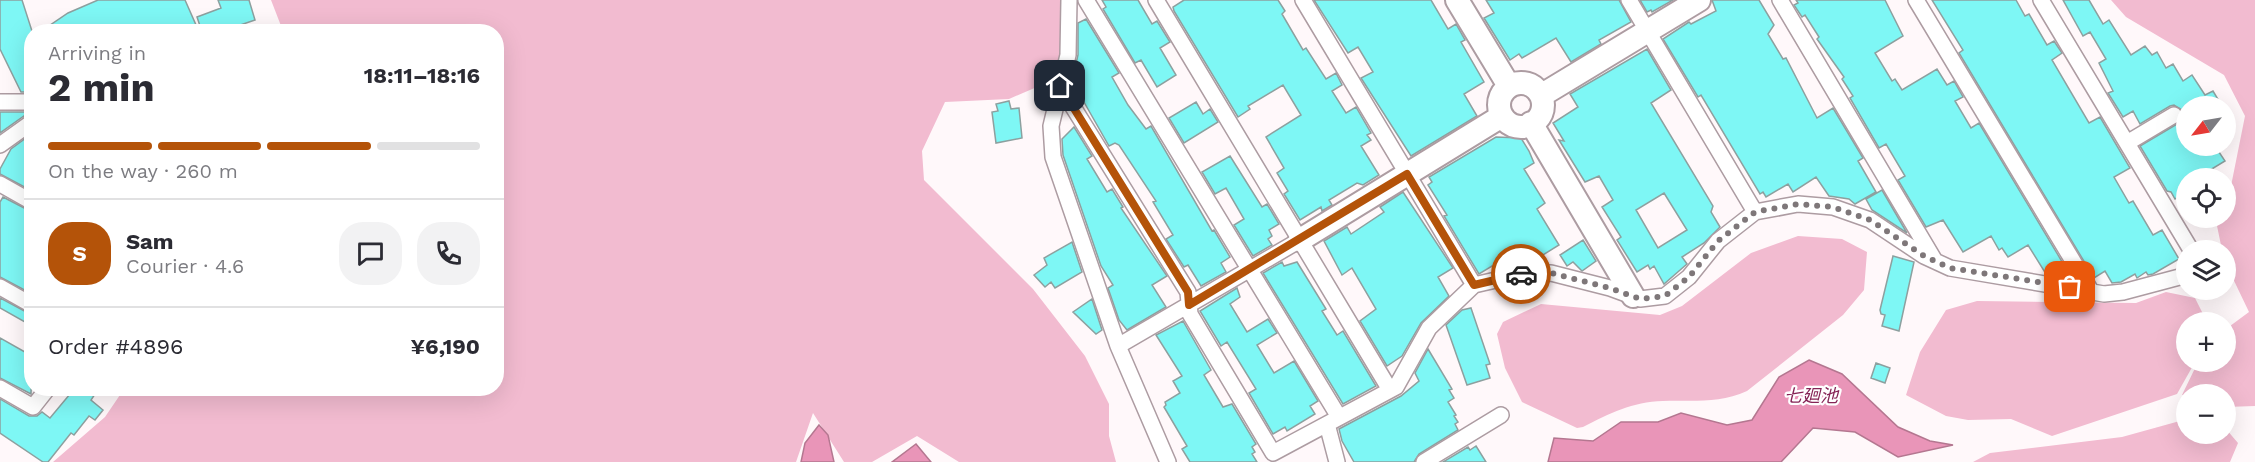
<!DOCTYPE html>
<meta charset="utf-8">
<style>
body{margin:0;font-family:"Work Sans","Noto Sans JP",sans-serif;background:#f2f2f3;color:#2b2b33;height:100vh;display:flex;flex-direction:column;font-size:22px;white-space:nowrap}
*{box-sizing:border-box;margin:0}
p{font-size:20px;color:#7c7c81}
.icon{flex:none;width:33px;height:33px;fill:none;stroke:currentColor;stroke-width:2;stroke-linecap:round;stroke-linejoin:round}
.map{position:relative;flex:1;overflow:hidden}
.sheet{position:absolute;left:24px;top:24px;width:480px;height:372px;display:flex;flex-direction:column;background:#fff;border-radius:24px;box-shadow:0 6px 24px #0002}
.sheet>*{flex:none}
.needle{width:39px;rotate:239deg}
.tools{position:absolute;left:2176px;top:96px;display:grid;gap:12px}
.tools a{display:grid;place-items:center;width:60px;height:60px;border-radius:50%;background:#fff;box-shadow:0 6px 24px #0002;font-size:30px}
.pin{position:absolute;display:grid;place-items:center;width:51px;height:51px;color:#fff;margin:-26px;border-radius:12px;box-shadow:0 3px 9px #0006}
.courier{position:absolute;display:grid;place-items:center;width:60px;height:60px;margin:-30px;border:4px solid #b45309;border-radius:50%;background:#fff;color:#222;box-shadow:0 2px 8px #0007}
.head em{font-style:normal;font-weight:700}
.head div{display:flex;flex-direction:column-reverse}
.head{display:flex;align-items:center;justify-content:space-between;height:102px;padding:0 24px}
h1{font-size:39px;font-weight:700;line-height:45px}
.bar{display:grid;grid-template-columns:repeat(4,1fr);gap:9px 6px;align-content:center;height:72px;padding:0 24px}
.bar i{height:8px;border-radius:4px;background:#e1e1e2}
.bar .on{background:#b45309}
.bar p{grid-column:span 4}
.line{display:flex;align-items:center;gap:15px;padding:0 24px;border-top:2px solid #e1e1e2}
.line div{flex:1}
.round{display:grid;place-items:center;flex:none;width:63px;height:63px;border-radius:24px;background:#f2f2f3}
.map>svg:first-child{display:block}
</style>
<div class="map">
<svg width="2255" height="462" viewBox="0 0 2255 462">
<rect width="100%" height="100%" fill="#fff8fa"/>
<path fill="#f2bbd0" d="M271 0H1063L1060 77 1009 99 945 102 922 151 924 180 1033 289 1085 356 1109 404V436L1116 462H959L917 436 872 462H844L813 413 796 462H53L105 417 124 389 496 388V32L283 31Z
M2111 0H2255V406L2226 407V394L2182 395 2198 362H2226V329L2249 312 2226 264V250H2222L2216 221 2217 218H2226V198L2231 186 2245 116 2224 75 2126 17Z
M1798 236 1842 239 1867 252 1864 290 1843 315 1747 391C1719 404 1693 400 1663 401 1632 402 1610 413 1583 427L1577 428 1522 402 1505 368 1497 334 1503 322 1541 304 1660 315 1682 306 1751 253Z
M2166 292 2195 298 2206 320V322H2187V362H2195L2177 394 2052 436 2011 419 1968 420 1946 416 1906 395 1920 352 1946 310 1977 301 2136 303Z
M2187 419V434H2226V429L2238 443 2230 462H1973L1990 453 2122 437Z"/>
<path fill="#e995b8" stroke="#b47790" stroke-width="1.5" d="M1809 360 1842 374 1898 427 1930 441 1953 445 1898 457 1855 432 1813 428 1781 462H1548L1554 438 1593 441 1621 422H1658L1681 413 1727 425 1752 420 1779 377Z
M819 425 828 435 834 462H801L805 443Z
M916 444 931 462H892Z"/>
<path fill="#7ef7f5" stroke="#8da09f" stroke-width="1.5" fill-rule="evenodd" d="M0 0H22L32 31V92H21L0 49Z
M98 0H185L196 25 181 32H40L68 13Z
M218 0H249L255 20 220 32H202L197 17 221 8Z
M1102 0H1138L1152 24 1157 21 1170 42 1160 48 1176 75 1157 87 1141 60 1135 63 1103 9 1106 7Z
M1184 0H1278L1285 11 1282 14 1303 50 1306 48 1326 79 1336 73 1342 85 1332 91 1346 113 1356 107 1371 133 1367 135 1371 140 1361 146 1379 175 1363 185 1357 183 1329 200 1332 205 1322 211 1321 207 1300 220 1284 194 1288 191 1277 173 1284 168 1266 137 1301 115 1283 85 1248 106 1250 109 1238 117 1174 11 1173 7Z
M1314 0H1431L1448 29 1456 24 1465 40 1461 42 1484 82 1464 94 1477 116 1411 156 1361 78 1373 72 1358 47 1348 53Z
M1486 0H1619L1631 22 1599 40 1601 44 1571 62 1556 38 1522 58 1519 54 1510 60 1484 18 1494 13Z
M1640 0H1673L1652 12 1651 10 1647 12Z
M1712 0H1759L1774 25 1768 34 1783 59 1786 58 1817 118 1833 108 1863 158 1858 161 1876 192 1855 204 1849 199 1829 196 1816 177 1793 192 1788 184 1766 197 1763 192 1760 194 1701 95 1698 97 1663 39 1689 22 1691 24 1716 11Z
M1796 0H1885L1903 36 1875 53 1892 81 1895 79 1902 90 1937 69 1947 85 1954 81 1963 97 1955 101 1971 128 1979 123 2064 265 2046 274 2028 245 2008 257 2002 248 1999 250 1991 236 1963 252 1943 220 1926 227 1898 180 1905 176 1886 144 1879 148 1850 98 1853 96 1842 79 1844 77 1817 39 1819 37 1805 15 1802 17 1794 5 1798 3Z
M1932 0H2016L2025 16 2029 14 2047 45 2054 41 2062 53 2052 60 2089 123 2100 117 2130 168 2114 177 2129 203 2133 201 2153 235 2162 230 2179 259 2153 274 2148 275 2146 272 2137 278 2135 274 2121 282 2112 283 2105 271 2094 278 1959 53 1963 50Z
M2063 0H2089L2103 24 2109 20 2131 55 2145 46 2152 55 2157 52 2166 68 2173 64 2183 81 2192 75 2205 95 2213 91 2222 106H2187V146H2215L2225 161 2197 178H2187V192L2175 199 2171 192 2167 191 2140 146 2179 123 2184 115 2182 110 2174 105 2170 106 2140 124 2133 111 2123 117 2108 93 2113 91 2099 63 2106 59 2090 32 2083 36Z
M1086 19 1119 73 1112 77 1128 105 1146 129 1151 126 1212 231 1214 230 1230 257 1221 263 1226 272 1201 286 1188 265 1184 267 1166 239 1173 235 1153 202 1156 201 1119 145 1115 143 1109 146 1072 81 1078 55V23Z
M1647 49 1671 90 1651 103 1713 206 1711 212 1720 227 1704 243 1682 257 1687 264 1664 284 1654 266 1650 269 1648 265 1637 272 1617 240 1621 237 1602 207 1613 200 1599 176 1585 182 1559 140 1564 141 1553 123 1578 107 1570 94ZM1664 193 1687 230 1658 248 1636 210Z
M1009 101 1011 109 1019 108 1022 138 996 143 992 112 998 111 996 104Z
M1196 102 1203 114 1210 109 1218 122 1184 143 1169 118Z
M0 112H27L28 113 0 133Z
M1074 127 1092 156 1087 159 1107 192 1112 189 1123 207 1121 208 1167 276 1152 285 1166 307 1127 330 1119 320 1108 288 1113 285 1101 266 1063 155 1062 139Z
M1496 137 1521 138 1529 151 1534 163 1524 169 1545 203 1537 209 1559 245 1538 258 1533 250 1502 268 1495 270 1492 266 1479 274 1444 216 1447 215 1428 185 1432 182 1429 177Z
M26 138 32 142V191L0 174V169L11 149Z
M1230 156 1262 207 1267 204 1279 224 1269 230 1272 236 1268 239 1272 245 1253 256 1234 225 1244 219 1226 188 1215 194 1202 172Z
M1882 190 1907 233 1872 210 1866 199Z
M1403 192 1453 268 1438 277 1449 296 1421 323 1402 356 1387 366 1360 321 1376 309 1352 268 1342 275 1324 241 1347 227 1351 234 1384 212 1380 207Z
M3 197 32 212V294L0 277V202Z
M1583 240 1596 261 1582 271 1573 262 1567 266 1560 255Z
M1072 242 1082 272 1055 288 1051 282 1045 287 1034 275 1047 265 1044 258Z
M1893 256 1914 262 1899 331 1882 326 1885 315 1881 314 1880 310Z
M1282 262 1284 266 1297 262 1326 309 1322 311 1337 335 1343 331 1376 386 1343 404 1263 273Z
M1237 288 1240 297 1230 304 1247 332 1268 319 1277 333 1257 345 1274 373 1294 361 1318 401 1310 406 1315 414 1287 431 1285 427 1273 434 1249 393 1256 389 1227 342 1221 346 1200 311Z
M0 298 32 315V326L0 308Z
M1092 299 1102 330 1096 334 1073 312Z
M1471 308 1490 364 1486 365 1490 378 1467 385 1446 325 1462 310Z
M1183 321 1211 370 1204 375 1223 407 1232 404 1256 444 1252 447 1255 452 1252 454 1257 462H1190L1182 449 1187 446 1164 407 1166 405 1165 402 1180 393 1173 381 1182 376 1156 335Z
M0 338 32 356 31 394 0 378Z
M1428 349 1452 389 1449 390 1454 398 1448 402 1456 415 1454 416 1458 422 1455 424 1458 430 1419 454 1414 462H1354L1342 441 1339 429 1401 396 1419 381 1415 373Z
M1876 363 1890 368 1885 383 1871 378Z
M75 388H99L91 400 103 410 95 420 89 416 74 435 71 433 48 462H43L0 433V399L29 416H37L42 412 50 418Z
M1476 446 1486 462H1443L1468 447 1470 450Z"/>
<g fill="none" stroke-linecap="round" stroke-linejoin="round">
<g stroke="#ad9ca2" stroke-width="18">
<path id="street" d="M1069 0 1068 55 1051 126 1053 157 1118 346 1168 462
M1086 0 1339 417
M1156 0 1390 390
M1303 0 1474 285
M1629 0 1755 212
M1780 0 1935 261
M1916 0 2091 291
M2041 0 2191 250
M1060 86 1188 292 1190 314 1273 453 1396 387 1429 328 1474 285 1522 274 1551 273 1610 288 1640 299 1665 296 1689 277 1718 241 1755 212 1798 204 1833 207 1870 220 1924 256 1950 268 2104 294 2123 292 2187 275
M0 102H32
M2127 143 2174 115
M0 145 32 122
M0 184 32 202
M0 287 32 305
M1118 346 1300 240
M0 388 33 407 48 388
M1327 424 1337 462
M1424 462 1501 415"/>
</g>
<g stroke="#ad9ca2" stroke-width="26">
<path id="secondary" d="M1457 0 1509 86
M1499 105a22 22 0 1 1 44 0a22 22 0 1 1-44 0Z
M1542 95 1699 0
M1531 123 1633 296
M1300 240 1502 116"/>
</g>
<use href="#street" stroke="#fff" stroke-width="15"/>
<use href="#secondary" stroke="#fff" stroke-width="22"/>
</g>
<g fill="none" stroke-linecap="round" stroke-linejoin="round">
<path stroke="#7e7779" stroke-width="6" stroke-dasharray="0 10.8" d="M1521 274 1551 273 1610 288 1640 299 1665 296 1689 277 1718 241 1755 212 1798 204 1833 207 1870 220 1924 256 1950 268 2070 287"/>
<path stroke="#b45309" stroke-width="8" d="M1060 86 1188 292 1189 305 1407 174 1474 285 1521 274"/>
</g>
<g text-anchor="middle" stroke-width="4.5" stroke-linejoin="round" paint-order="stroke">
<g font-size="18" font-style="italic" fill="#852456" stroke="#fff">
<text x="1811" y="402">七廻池</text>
</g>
</g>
</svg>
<div class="tools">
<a><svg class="needle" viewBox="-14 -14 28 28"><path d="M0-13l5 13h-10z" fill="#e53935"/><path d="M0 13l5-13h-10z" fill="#7c7c81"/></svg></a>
<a><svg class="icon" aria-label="locate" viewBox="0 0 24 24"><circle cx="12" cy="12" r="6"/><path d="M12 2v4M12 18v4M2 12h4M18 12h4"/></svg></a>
<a><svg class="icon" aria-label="layers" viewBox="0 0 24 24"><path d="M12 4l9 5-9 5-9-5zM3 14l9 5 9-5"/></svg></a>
<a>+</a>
<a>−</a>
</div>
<div class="pin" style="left:2070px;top:287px;background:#ea580c"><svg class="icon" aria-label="bag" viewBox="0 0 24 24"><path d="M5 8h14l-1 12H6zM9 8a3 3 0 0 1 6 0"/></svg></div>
<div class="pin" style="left:1060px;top:86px;background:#1f2937"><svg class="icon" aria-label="home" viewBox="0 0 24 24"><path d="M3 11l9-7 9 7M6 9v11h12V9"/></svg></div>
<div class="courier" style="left:1521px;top:274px"><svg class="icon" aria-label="car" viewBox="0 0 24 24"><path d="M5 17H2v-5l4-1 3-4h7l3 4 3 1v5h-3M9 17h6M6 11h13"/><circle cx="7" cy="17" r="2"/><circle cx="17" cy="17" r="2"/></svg></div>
<section class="sheet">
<div class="head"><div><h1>2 min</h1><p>Arriving in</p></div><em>18:11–18:16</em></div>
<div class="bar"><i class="on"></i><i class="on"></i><i class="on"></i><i></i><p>On the way · 260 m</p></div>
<div class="line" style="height:108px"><b class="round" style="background:#b45309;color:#fff">S</b><div><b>Sam</b><p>Courier · 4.6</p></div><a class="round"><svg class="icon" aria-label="chat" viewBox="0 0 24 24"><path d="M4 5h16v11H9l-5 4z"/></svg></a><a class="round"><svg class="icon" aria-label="phone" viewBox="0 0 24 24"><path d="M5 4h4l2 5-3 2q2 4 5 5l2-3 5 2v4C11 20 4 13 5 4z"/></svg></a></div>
<div class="line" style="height:78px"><div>Order #4896</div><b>¥6,190</b></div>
</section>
</div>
